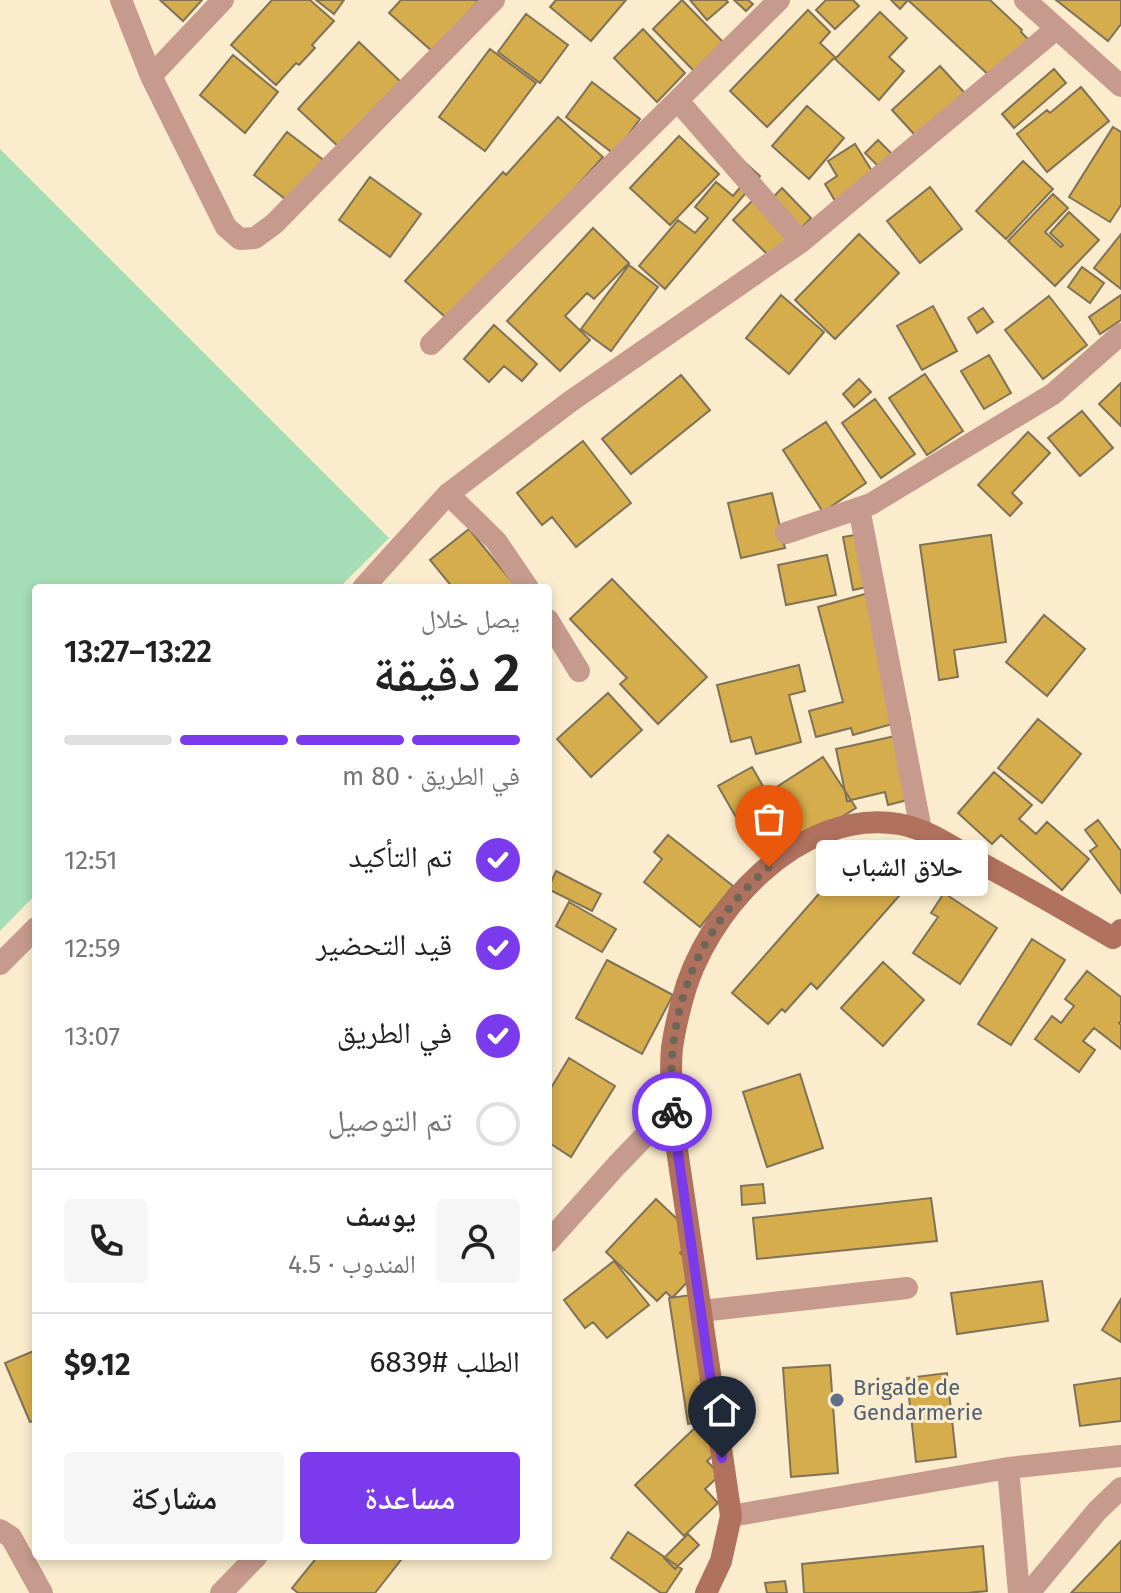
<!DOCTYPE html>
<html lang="ar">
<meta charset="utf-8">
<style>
body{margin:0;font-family:"Fira Sans","Noto Naskh Arabic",sans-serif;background:#f6f6f6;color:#222;direction:rtl;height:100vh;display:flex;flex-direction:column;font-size:30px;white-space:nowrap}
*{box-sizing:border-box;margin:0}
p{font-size:26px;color:#767676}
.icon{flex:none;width:44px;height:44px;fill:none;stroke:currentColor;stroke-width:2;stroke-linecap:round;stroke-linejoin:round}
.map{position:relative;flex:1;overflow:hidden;direction:ltr}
.panel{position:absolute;left:32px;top:584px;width:520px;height:976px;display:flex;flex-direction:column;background:#fff;border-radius:8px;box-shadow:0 4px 12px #0003;direction:rtl}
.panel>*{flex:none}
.pin{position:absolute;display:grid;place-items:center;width:68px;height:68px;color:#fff;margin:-82px -34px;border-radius:50% 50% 50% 0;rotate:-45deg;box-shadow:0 0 8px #0007}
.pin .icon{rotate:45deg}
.courier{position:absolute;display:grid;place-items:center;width:80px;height:80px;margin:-40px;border:6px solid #7c3aed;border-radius:50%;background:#fff;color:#222;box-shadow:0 2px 10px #0007}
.bubble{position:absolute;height:56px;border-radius:8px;background:#fff;box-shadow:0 4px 12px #0003;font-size:26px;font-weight:600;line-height:56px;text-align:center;direction:rtl}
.overview em{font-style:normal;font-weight:600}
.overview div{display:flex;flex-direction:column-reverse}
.overview{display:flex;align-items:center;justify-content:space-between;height:136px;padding:0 32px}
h1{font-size:52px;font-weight:600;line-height:60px}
.bar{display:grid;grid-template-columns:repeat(4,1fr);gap:12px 8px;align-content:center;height:96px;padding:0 32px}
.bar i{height:10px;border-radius:6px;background:#e0e0e0}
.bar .active{background:#7c3aed}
.bar p{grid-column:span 4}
.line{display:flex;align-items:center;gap:20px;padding:0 32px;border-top:2px solid #e0e0e0}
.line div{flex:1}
.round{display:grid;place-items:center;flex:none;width:84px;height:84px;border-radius:8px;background:#f6f6f6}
ol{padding:0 32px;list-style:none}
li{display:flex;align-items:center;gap:24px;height:88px}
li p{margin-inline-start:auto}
li .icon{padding:8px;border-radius:50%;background:#7c3aed;color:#fff;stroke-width:4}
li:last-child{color:#767676}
li i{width:44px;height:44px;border:4px solid #e0e0e0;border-radius:50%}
.action{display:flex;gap:16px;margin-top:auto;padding:16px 32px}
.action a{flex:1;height:92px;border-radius:8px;background:#7c3aed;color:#fff;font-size:32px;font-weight:600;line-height:92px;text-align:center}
.action a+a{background:#f6f6f6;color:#222}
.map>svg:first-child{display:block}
</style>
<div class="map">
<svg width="1121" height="1593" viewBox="0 0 1121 1593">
<rect width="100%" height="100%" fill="#faeccd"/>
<path fill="#a4ddb6" d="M0 149 389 538 339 588H36V894L0 931Z"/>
<path fill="#d6ad4c" stroke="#7f7257" stroke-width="2" d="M160 0H202L183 21Z
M272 0H310L334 21 312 45 315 48 299 65 296 63 276 85 231 45Z
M316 0H344L334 14Z
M401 0H479L433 52 389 13Z
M556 0H626L591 41 550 7Z
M682 0 723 42 694 71 653 29Z
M690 0H726L728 2 707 20Z
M734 0H748L753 4 746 11Z
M826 0H853L859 6 835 29 816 10Z
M891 0H990L1022 30 1021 32 1029 40 993 79 908 0 900 9Z
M1056 0H1121V24L1108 41Z
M808 10 830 32 820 43 835 57 767 127 730 91Z
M880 12 907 38 889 57 904 71 879 100 835 59Z
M526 14 568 45 540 83 498 52Z
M643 29 685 73 657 102 614 58Z
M359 42 401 82 341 149 298 109Z
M490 49 536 83 485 151 439 117Z
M233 55 278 92 245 133 200 95Z
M940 66 972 101 924 145 892 110Z
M1054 69 1066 83 1014 128 1002 114Z
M592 82 640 119 614 154 566 117Z
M1081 87 1109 121 1047 172 1017 134 1047 110 1050 113Z
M807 106 844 138 809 179 772 146Z
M558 117 603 157 453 324 405 281 503 172 506 175Z
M1113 127 1121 132V205L1110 222 1069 197Z
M287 132 326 162 293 205 254 175Z
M679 136 719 174 670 225 630 188Z
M878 140 902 164 889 177 865 153Z
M855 144 877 179 837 204 825 184 837 176 828 161Z
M741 159 760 176 665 289 639 266 678 220 695 233 708 218 695 207 716 182 733 196 743 184Z
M1023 161 1053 189 1006 239 976 211Z
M370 177 421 214 390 257 339 220Z
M930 187 962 229 920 263 887 221Z
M782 188 811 218 772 259 733 220 755 198 764 207Z
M1053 194 1068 208 1045 232 1061 247 1063 245 1050 233 1069 212 1099 240 1055 286 1008 241Z
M593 228 629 263 594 299 587 293 565 316 590 340 560 371 507 321Z
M859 234 899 273 835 339 795 300Z
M1121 234V289L1094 268Z
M629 265 658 287 611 351 581 329Z
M1082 267 1104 283 1090 303 1068 287Z
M781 295 824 332 789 374 746 338Z
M1121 295V320L1100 334 1089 317Z
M1049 296 1087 345 1043 379 1005 330Z
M933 306 957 351 922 370 897 326Z
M983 308 993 322 977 333 968 318Z
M494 325 537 364 522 381 504 366 489 382 464 359Z
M989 355 1011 393 984 409 961 371Z
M925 374 963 431 927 455 889 398Z
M681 375 710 410 631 474 602 439Z
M859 379 871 392 854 407 843 394Z
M1121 383V426L1099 404Z
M875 399 915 454 881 478 842 423Z
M1082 411 1113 448 1080 476 1048 438Z
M826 422 866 483 823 512 783 450Z
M1028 432 1050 453 1012 493 1022 503 1010 516 978 485Z
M583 441 631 503 576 547 552 517 542 525 517 493Z
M772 493 785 548 741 558 728 503Z
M469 529 517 588H453L430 560Z
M872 532 881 584 853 590 843 537Z
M991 535 1006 642 954 650 958 677 939 680 920 545Z
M827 555 836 595 786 605 778 565Z
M612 579 707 677 658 724 620 684 627 678 570 619Z
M876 591 910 719 853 735 851 728 816 737 809 711 843 702 818 607Z
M1044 615 1085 649 1047 696 1006 662Z
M799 665 805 691 789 695 801 742 756 754 751 737 731 742 717 685Z
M608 693 642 730 591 777 557 739Z
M1038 719 1081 754 1042 803 998 768Z
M909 733 923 796 888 805 885 792 847 801 836 749Z
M823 757 856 808 805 840 772 790Z
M752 767 787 828 753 847 718 786Z
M994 772 1032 805 1019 819 1036 834 1047 822 1089 859 1062 890 1001 835 992 844 958 813Z
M1098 820 1121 851V893L1090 851 1097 846 1085 830Z
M668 835 733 886 700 927 644 882 662 859 654 852Z
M853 855 899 896 817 989 811 983 785 1012 782 1009 768 1024 732 993Z
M556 871 601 894 592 911 548 889Z
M944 893 997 928 960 984 913 953 938 917 931 913Z
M569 902 616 929 602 952 556 926Z
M1032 939 1065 960 1011 1045 978 1024Z
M607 960 673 995 642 1054 576 1018Z
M883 962 924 1000 883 1046 841 1008Z
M1087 971 1121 997V1021L1119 1023 1121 1025V1049L1094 1028 1083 1041 1095 1050 1079 1072 1035 1039 1052 1016 1061 1023 1074 1006 1065 999Z
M569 1058 615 1086 571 1157 548 1142V1093Z
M800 1074 823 1148 767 1167 743 1092Z
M763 1184 765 1203 742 1205 741 1186Z
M931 1198 937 1241 757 1259 753 1218Z
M656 1199 696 1237 680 1253 699 1270 672 1298 666 1292 657 1301 606 1252Z
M614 1261 649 1305 607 1338 593 1322 585 1328 564 1300Z
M1042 1281 1048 1321 957 1334 951 1293Z
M698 1294 718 1420 688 1424 669 1298Z
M1121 1299V1342L1102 1330Z
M36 1350V1420L30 1422 5 1363Z
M830 1365 838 1473 791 1477 783 1368Z
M947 1373 956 1457 916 1462 907 1378Z
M1121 1378V1421L1080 1426 1074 1385Z
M699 1424 721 1448 707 1461 720 1475 705 1489 718 1503 684 1536 635 1485Z
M628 1532 682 1569 666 1593H661L611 1558Z
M688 1534 699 1545 675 1569 664 1558Z
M1121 1541V1593H1071Z
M983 1546 987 1591 967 1593H804L802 1564Z
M318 1556H404L375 1593H298L292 1588Z
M785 1581 787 1593H767L765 1583Z"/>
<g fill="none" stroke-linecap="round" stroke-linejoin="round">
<path stroke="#c69a8d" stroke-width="22" d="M121 0 151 76 226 227 240 239 255 238 274 224 494 0
M1025 0 1121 86
M151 76 223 0
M678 101 801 242
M431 344 779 0
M448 494 496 541 528 588
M859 508 921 830
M786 533 871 504 1053 394 1121 334
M363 588 448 494 571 401 801 242 1056 29
M548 620 579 671
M0 964 36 928
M548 1242 617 1165 671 1109
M701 1311 907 1288
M1008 1468 1019 1593
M731 1516 1008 1468 1121 1456
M0 1530 11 1537 42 1593
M221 1593 257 1556
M1029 1593 1097 1511 1121 1488"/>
<path stroke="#b0715e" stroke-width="22" d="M706 1593 721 1561 731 1516 671 1109C672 1089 670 1068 672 1048 674 1033 678 1016 682 1001 704 912 799 807 899 824 927 829 951 846 975 860 1022 885 1067 911 1113 938L1121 930"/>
</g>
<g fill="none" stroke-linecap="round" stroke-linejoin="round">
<path stroke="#6f6755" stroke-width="8" stroke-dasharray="0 14.4" d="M672 1112C665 1014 694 932 769 867"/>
<path stroke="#7c3aed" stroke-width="10" d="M672 1112 722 1458"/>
</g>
<circle fill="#5c6f8a" stroke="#faeccd" stroke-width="3" cx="837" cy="1400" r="8"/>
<g text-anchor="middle" stroke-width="6" stroke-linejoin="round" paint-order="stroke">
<g font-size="22" fill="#4e5e75" stroke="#faeccd" text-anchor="start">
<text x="853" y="1395">Brigade de<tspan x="853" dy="25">Gendarmerie</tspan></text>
</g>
</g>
</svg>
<div class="pin" style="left:769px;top:867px;background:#ea580c"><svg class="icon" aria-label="bag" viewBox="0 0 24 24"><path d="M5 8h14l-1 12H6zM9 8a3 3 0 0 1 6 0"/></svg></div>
<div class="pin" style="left:722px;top:1458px;background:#1f2937"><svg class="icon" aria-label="home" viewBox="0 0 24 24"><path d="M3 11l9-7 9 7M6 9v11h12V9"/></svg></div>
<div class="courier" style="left:672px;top:1112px"><svg class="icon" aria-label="bike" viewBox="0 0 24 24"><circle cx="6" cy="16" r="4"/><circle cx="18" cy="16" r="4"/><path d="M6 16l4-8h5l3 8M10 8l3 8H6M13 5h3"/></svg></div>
<div class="bubble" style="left:816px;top:840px;width:172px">حلاق الشباب</div>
<section class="panel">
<div class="overview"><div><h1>2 دقيقة</h1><p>يصل خلال</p></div><em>13:22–13:27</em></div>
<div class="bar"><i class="active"></i><i class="active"></i><i class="active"></i><i></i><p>في الطريق · 80 m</p></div>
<ol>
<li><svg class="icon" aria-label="check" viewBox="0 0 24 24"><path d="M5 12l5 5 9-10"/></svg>تم التأكيد<p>12:51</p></li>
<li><svg class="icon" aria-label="check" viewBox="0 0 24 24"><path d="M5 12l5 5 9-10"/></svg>قيد التحضير<p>12:59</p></li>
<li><svg class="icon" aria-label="check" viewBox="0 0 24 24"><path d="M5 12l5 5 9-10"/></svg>في الطريق<p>13:07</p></li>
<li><i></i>تم التوصيل</li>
</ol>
<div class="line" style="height:144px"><a class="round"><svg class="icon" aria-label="person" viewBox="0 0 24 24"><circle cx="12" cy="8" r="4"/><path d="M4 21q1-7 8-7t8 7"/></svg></a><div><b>يوسف</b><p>المندوب · 4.5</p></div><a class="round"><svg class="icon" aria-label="phone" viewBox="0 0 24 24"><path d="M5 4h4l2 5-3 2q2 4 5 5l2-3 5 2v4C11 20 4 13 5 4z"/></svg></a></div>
<div class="line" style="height:104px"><div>الطلب #6839</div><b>$9.12</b></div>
<div class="action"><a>مساعدة</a><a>مشاركة</a></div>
</section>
</div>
